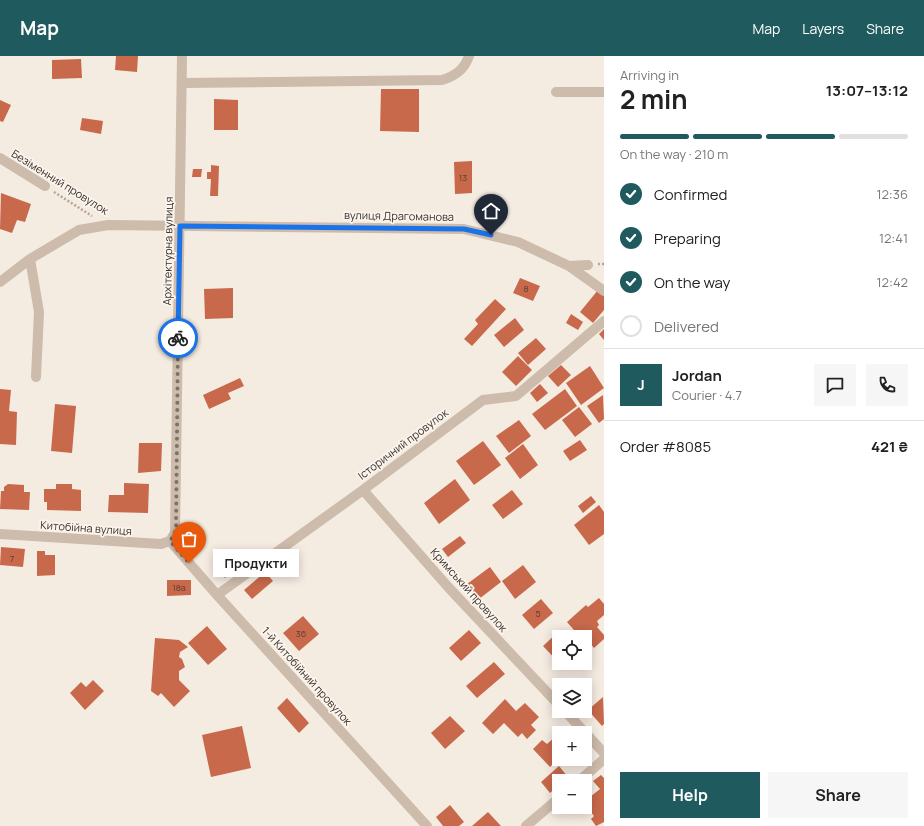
<!DOCTYPE html>
<meta charset="utf-8">
<style>
body{margin:0;font-family:Manrope,sans-serif;background:#f6f6f6;color:#222;height:100vh;display:flex;flex-direction:column;font-size:15px;white-space:nowrap}
*{box-sizing:border-box;margin:0}
p{font-size:13px;color:#767676}
.icon{flex:none;width:22px;height:22px;fill:none;stroke:currentColor;stroke-width:2;stroke-linecap:round;stroke-linejoin:round}
.map{position:relative;flex:1;overflow:hidden}
.details{display:flex;flex-direction:column;background:#fff;width:320px}
.details>*{flex:none}
.fabs{position:absolute;left:552px;top:574px;display:grid;gap:8px}
.fabs a{display:grid;place-items:center;width:40px;height:40px;border-radius:0px;background:#fff;box-shadow:0 2px 10px #0003;font-size:20px}
.pin{position:absolute;display:grid;place-items:center;width:34px;height:34px;color:#fff;margin:-41px -17px;border-radius:50% 50% 50% 0;rotate:-45deg;box-shadow:0 0 4px #0007}
.pin .icon{rotate:45deg}
.courier{position:absolute;display:grid;place-items:center;width:40px;height:40px;margin:-20px;border:3px solid #1a73e8;border-radius:50%;background:#fff;color:#222;box-shadow:0 1px 5px #0007}
.bubble{position:absolute;height:28px;border-radius:0px;background:#fff;box-shadow:0 2px 10px #0003;font-size:13px;font-weight:700;line-height:28px;text-align:center}
.head em{font-style:normal;font-weight:700}
.head div{display:flex;flex-direction:column-reverse}
.head{display:flex;align-items:center;justify-content:space-between;height:68px;padding:0 16px}
h1{font-size:26px;font-weight:700;line-height:30px}
.bar{display:grid;grid-template-columns:repeat(4,1fr);gap:6px 4px;align-content:center;height:48px;padding:0 16px}
.bar i{height:5px;border-radius:3px;background:#e0e0e0}
.bar .selected{background:#1f5a5e}
.bar p{grid-column:span 4}
.line{display:flex;align-items:center;gap:10px;padding:0 16px;border-top:1px solid #e0e0e0}
.line div{flex:1}
.round{display:grid;place-items:center;flex:none;width:42px;height:42px;border-radius:0px;background:#f6f6f6}
ol{padding:0 16px;list-style:none}
li{display:flex;align-items:center;gap:12px;height:44px}
li p{margin-inline-start:auto}
li .icon{padding:4px;border-radius:50%;background:#1f5a5e;color:#fff;stroke-width:4}
li:last-child{color:#767676}
li i{width:22px;height:22px;border:2px solid #e0e0e0;border-radius:50%}
.primary-button{display:flex;gap:8px;margin-top:auto;padding:8px 16px}
.primary-button a{flex:1;height:46px;border-radius:0px;background:#1f5a5e;color:#fff;font-size:16px;font-weight:700;line-height:46px;text-align:center}
.primary-button a+a{background:#f6f6f6;color:#222}
header{display:flex;align-items:center;gap:24px;box-sizing:border-box;height:56px;padding:0 20px;background:#1f5a5e;color:#fff}
header strong{font-size:19px}
nav{display:flex;gap:22px;margin-inline-start:auto;font-size:14px}
main{display:flex;flex:1;min-height:0}
.map>svg:first-child{display:block}
</style>
<header>
<strong>Map</strong>
<nav><a>Map</a><a>Layers</a><a>Share</a></nav>
</header>
<main>
<div class="map">
<svg width="604" height="770" viewBox="0 0 604 770">
<rect width="100%" height="100%" fill="#f4ebe1"/>
<path fill="#c8694b" d="M116 0H138L137 16 115 14Z
M81 3 82 22 52 23V4Z
M381 33H419V76L380 75Z
M214 43 238 44V74H214Z
M0 44 11 49 3 66 0 65Z
M82 62 103 65 101 78 80 74Z
M472 105V137L455 138 454 106Z
M211 109 219 110 218 140H210L211 123H207V116H211Z
M193 113H202L201 121H192Z
M1 137 31 148 25 166 17 164 12 177 0 173Z
M520 222 540 230 533 245 513 237Z
M233 232V262L205 263 204 233Z
M598 234 604 239V254L593 267 580 256Z
M495 243 506 253 472 290 464 283 478 268 475 264Z
M571 258 583 266 578 274 566 267Z
M515 262 524 274 504 291 494 279Z
M604 273V284L599 278Z
M536 282 546 293 528 309 518 297Z
M518 300 532 314 516 330 502 316Z
M561 309 571 319 558 331 548 320Z
M590 310 604 332 581 349 566 327Z
M240 322 244 330 228 337 231 343 209 353 203 339Z
M540 328 548 337 537 346 530 337Z
M0 333 11 334 9 355 17 356 16 389 0 388Z
M565 333 577 350 545 374 532 358Z
M603 339 604 363 599 367 587 350Z
M55 348 76 350 72 397 51 395Z
M579 351 592 368 575 381 562 364Z
M519 364 531 380 509 397 496 380Z
M580 384 587 394 570 405 563 395Z
M483 385 501 409 474 429 456 405Z
M139 387H162L161 415 138 417Z
M523 388 538 409 520 423 505 402Z
M455 423 470 444 439 468 424 447Z
M124 427 149 428 148 457 108 456 109 439H124Z
M8 428 24 429V436H30L29 454 0 453 1 435H4V431Z
M56 428H72V433L81 434V455L47 454V446H44V433H56Z
M512 434 523 448 503 463 492 449Z
M591 440 596 446 583 457 578 450Z
M599 449 604 456V478L589 489 574 469Z
M460 480 466 487 448 501 442 493Z
M1 491 25 493 23 511 0 509Z
M37 495H45V499H55V519L37 520Z
M230 495 236 502 233 505 238 510 225 522 214 509Z
M523 509 536 526 515 543 502 525Z
M490 511 501 526 479 543 467 528Z
M265 516 273 525 252 543 244 534Z
M167 524H191V539L167 540Z
M599 542 604 548V559L597 565 599 569 597 571 604 579V583L594 592 585 581H580L567 566 586 549 588 551Z
M541 543 553 557 534 573 522 559Z
M303 560 319 578 299 595 283 577Z
M207 570 227 593 208 609 188 587Z
M469 574 481 587 461 605 449 592Z
M557 577 559 580V607H563L561 609 543 590Z
M155 582 179 584 188 591 180 596 179 601 182 603 185 611 179 615V624L190 635 174 651 161 637 158 640 151 635Z
M494 606 505 618 477 642 466 630Z
M93 624 104 635 85 654 70 637 81 626 86 631Z
M603 641 604 668 602 670 588 654Z
M287 642 309 667 299 677 277 652Z
M505 643 516 655 525 647 539 661 531 669 536 674 527 683 522 677 518 681 504 667 493 678 482 667Z
M450 660 465 675 445 693 431 677Z
M242 670 251 712 211 721 202 679Z
M556 680 559 683V702L550 711 533 693 542 684 547 688Z
M559 710 568 721 564 725H559V729L550 737 541 726Z
M601 719 604 722V766L596 770 591 763 594 760 585 749V745L600 733 593 725Z
M450 749 464 766 459 770H443L436 761Z
M488 756 501 770H472Z"/>
<g fill="none" stroke-linecap="round" stroke-linejoin="round">
<path stroke="#b9a596" stroke-width="2.5" stroke-dasharray="2 2" stroke-linecap="butt" d="M54 136 92 160
M598 208H604"/>
<path stroke="#cdbbac" stroke-width="10" d="M182 27 442 24C455 20 464 14 469 0
M556 36H604
M0 102 45 130
M30 203 39 256 36 321
M569 210 588 209
M0 226 30 203 79 174 108 169 464 173 518 186 569 210 604 235
M363 434 449 532 559 649
M0 478 161 488 170 485 175 477 182 0
M170 485 217 539 427 770
M217 539 363 434 483 344 516 340 604 265
M565 655 604 697
M579 725 604 703
M526 770 559 742"/>
</g>
<g fill="none" stroke-linecap="round" stroke-linejoin="round">
<path stroke="#7c716b" stroke-width="4" stroke-dasharray="0 7.2" d="M178 282 176 472 175 477 170 485 189 507"/>
<path stroke="#1a73e8" stroke-width="5" d="M178 282 180 170 464 173 491 179"/>
</g>
<g text-anchor="middle" stroke-width="3.5" stroke-linejoin="round" paint-order="stroke">
<g font-size="9" fill="#5e3e33">
<text x="463" y="125">13</text>
<text x="526" y="236">8</text>
<text x="12" y="506">7</text>
<text x="179" y="535">18а</text>
<text x="538" y="561">5</text>
<text x="301" y="581">36</text>
</g>
<g font-size="11" fill="#3b302b" stroke="#fbf5ee">
<text transform="translate(60 126) rotate(32)" y="4">Безіменний провулок</text>
<text transform="translate(399 160) rotate(1)" y="4">вулиця Драгоманова</text>
<text transform="translate(168 195) rotate(-89)" y="4">Архітектурна вулиця</text>
<text transform="translate(403 388) rotate(-37)" y="4">Історичний провулок</text>
<text transform="translate(86 472) rotate(4)" y="4">Китобійна вулиця</text>
<text transform="translate(469 534) rotate(48)" y="4">Кримський провулок</text>
<text transform="translate(307 620) rotate(48)" y="4">1-й Китобійний провулок</text>
</g>
</g>
</svg>
<div class="fabs">
<a><svg class="icon" aria-label="locate" viewBox="0 0 24 24"><circle cx="12" cy="12" r="6"/><path d="M12 2v4M12 18v4M2 12h4M18 12h4"/></svg></a>
<a><svg class="icon" aria-label="layers" viewBox="0 0 24 24"><path d="M12 4l9 5-9 5-9-5zM3 14l9 5 9-5"/></svg></a>
<a>+</a>
<a>−</a>
</div>
<div class="pin" style="left:189px;top:507px;background:#ea580c"><svg class="icon" aria-label="bag" viewBox="0 0 24 24"><path d="M5 8h14l-1 12H6zM9 8a3 3 0 0 1 6 0"/></svg></div>
<div class="pin" style="left:491px;top:179px;background:#1f2937"><svg class="icon" aria-label="home" viewBox="0 0 24 24"><path d="M3 11l9-7 9 7M6 9v11h12V9"/></svg></div>
<div class="courier" style="left:178px;top:282px"><svg class="icon" aria-label="bike" viewBox="0 0 24 24"><circle cx="6" cy="16" r="4"/><circle cx="18" cy="16" r="4"/><path d="M6 16l4-8h5l3 8M10 8l3 8H6M13 5h3"/></svg></div>
<div class="bubble" style="left:213px;top:493px;width:86px">Продукти</div>
</div>
<section class="details">
<div class="head"><div><h1>2 min</h1><p>Arriving in</p></div><em>13:07–13:12</em></div>
<div class="bar"><i class="selected"></i><i class="selected"></i><i class="selected"></i><i></i><p>On the way · 210 m</p></div>
<ol>
<li><svg class="icon" aria-label="check" viewBox="0 0 24 24"><path d="M5 12l5 5 9-10"/></svg>Confirmed<p>12:36</p></li>
<li><svg class="icon" aria-label="check" viewBox="0 0 24 24"><path d="M5 12l5 5 9-10"/></svg>Preparing<p>12:41</p></li>
<li><svg class="icon" aria-label="check" viewBox="0 0 24 24"><path d="M5 12l5 5 9-10"/></svg>On the way<p>12:42</p></li>
<li><i></i>Delivered</li>
</ol>
<div class="line" style="height:72px"><b class="round" style="background:#1f5a5e;color:#fff">J</b><div><b>Jordan</b><p>Courier · 4.7</p></div><a class="round"><svg class="icon" aria-label="chat" viewBox="0 0 24 24"><path d="M4 5h16v11H9l-5 4z"/></svg></a><a class="round"><svg class="icon" aria-label="phone" viewBox="0 0 24 24"><path d="M5 4h4l2 5-3 2q2 4 5 5l2-3 5 2v4C11 20 4 13 5 4z"/></svg></a></div>
<div class="line" style="height:52px"><div>Order #8085</div><b>421 ₴</b></div>
<div class="primary-button"><a>Help</a><a>Share</a></div>
</section>
</main>
